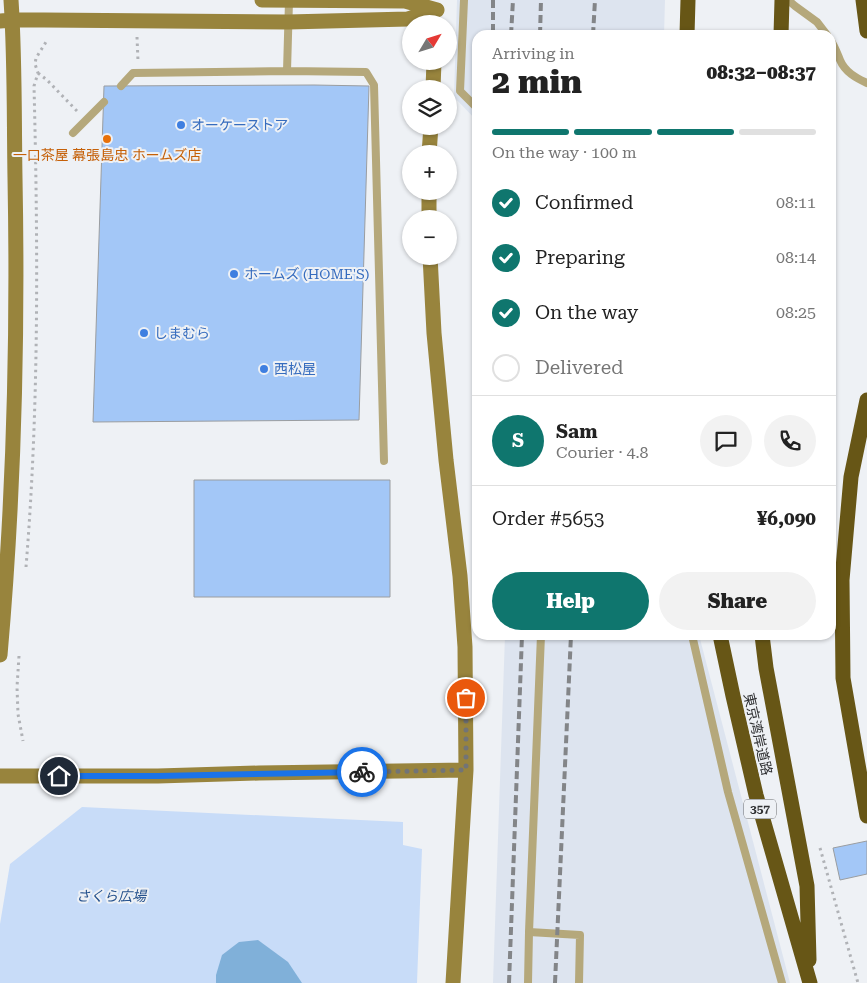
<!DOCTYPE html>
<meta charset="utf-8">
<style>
body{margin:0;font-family:"Roboto Serif","Noto Sans JP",serif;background:#f2f2f2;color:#222;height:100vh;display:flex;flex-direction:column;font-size:19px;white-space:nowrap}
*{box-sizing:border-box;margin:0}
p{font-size:16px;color:#767676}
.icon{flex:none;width:28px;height:28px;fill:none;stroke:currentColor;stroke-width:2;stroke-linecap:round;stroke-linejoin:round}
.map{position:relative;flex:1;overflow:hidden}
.panel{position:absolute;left:472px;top:30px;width:364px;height:610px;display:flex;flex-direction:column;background:#fff;border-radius:15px;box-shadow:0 1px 4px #0004}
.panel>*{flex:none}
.needle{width:32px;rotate:52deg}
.controls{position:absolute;left:402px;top:15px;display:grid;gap:10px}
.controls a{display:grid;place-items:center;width:55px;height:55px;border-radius:50%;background:#fff;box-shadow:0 1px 4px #0004;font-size:25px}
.pin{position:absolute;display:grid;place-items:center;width:42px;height:42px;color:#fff;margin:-21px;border:2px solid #fff;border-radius:50%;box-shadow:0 1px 5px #0007}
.courier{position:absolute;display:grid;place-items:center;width:50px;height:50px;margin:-25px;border:4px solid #1a73e8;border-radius:50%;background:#fff;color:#222;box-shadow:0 1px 6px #0007}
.summary em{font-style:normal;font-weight:800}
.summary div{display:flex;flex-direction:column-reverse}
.summary{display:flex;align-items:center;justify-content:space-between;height:85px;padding:0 20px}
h1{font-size:32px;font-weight:800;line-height:38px}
.bar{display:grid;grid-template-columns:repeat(4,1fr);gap:8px 5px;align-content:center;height:60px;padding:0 20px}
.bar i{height:6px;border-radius:4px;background:#e0e0e0}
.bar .on{background:#0f766e}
.bar p{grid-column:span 4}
.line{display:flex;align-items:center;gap:12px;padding:0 20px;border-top:1px solid #e0e0e0}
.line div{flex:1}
.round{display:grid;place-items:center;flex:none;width:52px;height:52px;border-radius:26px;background:#f2f2f2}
ol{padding:0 20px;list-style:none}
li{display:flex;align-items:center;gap:15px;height:55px}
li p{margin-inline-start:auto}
li .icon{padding:5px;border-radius:50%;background:#0f766e;color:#fff;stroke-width:4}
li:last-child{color:#767676}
li i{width:28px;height:28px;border:2px solid #e0e0e0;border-radius:50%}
.action{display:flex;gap:10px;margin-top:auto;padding:10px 20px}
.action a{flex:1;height:58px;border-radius:30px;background:#0f766e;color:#fff;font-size:20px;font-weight:800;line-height:58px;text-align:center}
.action a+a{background:#f2f2f2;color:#222}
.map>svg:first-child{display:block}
</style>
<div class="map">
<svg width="867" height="983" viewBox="0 0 867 983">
<rect width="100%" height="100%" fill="#eef1f5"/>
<path fill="#dde4ef" d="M457 0H665L664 35H478L477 121 454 97Z
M477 384 478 474H475Z
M505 635H699L790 983H493Z"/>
<path fill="#c8dcf8" d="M82 807 403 822V845L422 849 417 983H0V924L10 864Z"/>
<path fill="#80b0d9" d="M258 940 288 962 302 983H216V975L222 955 239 942Z"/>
<path fill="#a3c7f7" stroke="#9a9da0" d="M314 85 369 86 359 420 93 422 104 86Z
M194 480H390V597H194Z
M867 841V874L840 880 833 848Z"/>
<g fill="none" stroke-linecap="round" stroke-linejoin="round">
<path stroke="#b0b2b6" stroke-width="3" stroke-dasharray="2.5 4" stroke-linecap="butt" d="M137 37 138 61
M38 73 47 80 77 111
M26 567C39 407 38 246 34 86L38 73 35 64 36 58 46 42
M19 656 17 687 18 714 23 741
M820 848 858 983"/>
<path stroke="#b5a87b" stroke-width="8" d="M464 0 460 91 478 109
M788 0 795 6 817 22 827 35
M831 41C835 47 837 53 840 60 845 72 856 78 867 83
M287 71 366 72 374 85 384 461
M121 86 133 73 287 71 289 1
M73 133 104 102
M541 635 529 932 580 935 579 983
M692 635 728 792 782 983
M528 983 529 932"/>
<path stroke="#98843d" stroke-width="15" d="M262 0 405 1 437 10
M0 21 12 20H44L288 22 408 19 437 10
M433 89 434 61
M429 154 431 126
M429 191V219
M430 256 434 333 446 460 460 576 465 647 466 770 453 983
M0 655C14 496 18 337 15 178 14 119 15 59 11 0
M0 776H158L259 773 466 770"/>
<path stroke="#675616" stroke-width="15" d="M863 0 867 31
M687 35 688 0
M781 35 782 0
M867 400 851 477 842 580 843 678 867 816
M720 635 733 696 756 795 810 983
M762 635 766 668 807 886 809 960"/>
<path stroke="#838588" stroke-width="4" stroke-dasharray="8 4" stroke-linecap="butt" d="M493 0V35
M511 35 513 0
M540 35 541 0
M593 35 595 0
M509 983 522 635
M555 983 571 635"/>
</g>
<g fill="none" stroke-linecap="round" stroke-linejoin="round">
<path stroke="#727476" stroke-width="5" stroke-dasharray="0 9" d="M362 772 466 770V698"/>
<path stroke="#1a73e8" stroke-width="6" d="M59 776H158L362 772"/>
</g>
<g fill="#3f7fe0" stroke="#eef1f5" stroke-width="2">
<circle cx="181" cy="125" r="5"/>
<circle cx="234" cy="274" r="5"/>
<circle cx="144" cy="333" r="5"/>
<circle cx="264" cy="369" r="5"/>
</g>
<circle fill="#e8710a" stroke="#eef1f5" stroke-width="2" cx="107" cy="139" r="5"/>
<g text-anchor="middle" stroke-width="4" stroke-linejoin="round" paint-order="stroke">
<rect fill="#eef1f5" stroke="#686a6c" stroke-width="1" x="744" y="799.5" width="32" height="19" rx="4"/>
<g font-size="12" font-weight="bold" fill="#2f3032">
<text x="760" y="813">357</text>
</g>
<g font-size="14" fill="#366cbe" stroke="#eef1f5" text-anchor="start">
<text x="191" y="130">オーケーストア</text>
<text x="244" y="279">ホームズ (HOME'S)</text>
<text x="154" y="338">しまむら</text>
<text x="274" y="374">西松屋</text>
</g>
<g font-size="14" fill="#c56008" stroke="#eef1f5">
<text x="107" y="160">一口茶屋 幕張島忠 ホームズ店</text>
</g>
<g font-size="14" fill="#2f3032" stroke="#eef1f5">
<text transform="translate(758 734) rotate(77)" y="5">東京湾岸道路</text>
</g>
<g font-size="14" font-style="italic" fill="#26528d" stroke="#eef1f5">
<text x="111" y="901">さくら広場</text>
</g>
</g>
</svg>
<div class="controls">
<a><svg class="needle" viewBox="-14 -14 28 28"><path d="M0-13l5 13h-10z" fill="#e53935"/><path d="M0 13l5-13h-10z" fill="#767676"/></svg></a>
<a><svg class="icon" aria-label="layers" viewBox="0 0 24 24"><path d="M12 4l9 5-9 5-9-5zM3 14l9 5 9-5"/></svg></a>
<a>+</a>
<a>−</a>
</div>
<div class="pin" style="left:466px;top:698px;background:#ea580c"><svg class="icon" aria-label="bag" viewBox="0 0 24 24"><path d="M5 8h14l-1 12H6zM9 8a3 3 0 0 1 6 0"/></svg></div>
<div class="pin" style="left:59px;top:776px;background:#1f2937"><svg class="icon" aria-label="home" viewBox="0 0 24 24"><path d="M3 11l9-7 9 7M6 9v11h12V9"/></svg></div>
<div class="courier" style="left:362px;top:772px"><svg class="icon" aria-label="bike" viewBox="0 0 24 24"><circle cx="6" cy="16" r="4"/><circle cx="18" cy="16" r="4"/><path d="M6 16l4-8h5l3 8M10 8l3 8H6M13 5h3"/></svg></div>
<section class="panel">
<div class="summary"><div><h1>2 min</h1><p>Arriving in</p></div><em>08:32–08:37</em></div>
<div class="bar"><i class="on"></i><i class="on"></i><i class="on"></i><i></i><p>On the way · 100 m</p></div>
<ol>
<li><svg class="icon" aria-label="check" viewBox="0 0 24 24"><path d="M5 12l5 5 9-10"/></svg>Confirmed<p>08:11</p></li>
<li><svg class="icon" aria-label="check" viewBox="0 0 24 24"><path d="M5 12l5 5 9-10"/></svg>Preparing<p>08:14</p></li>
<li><svg class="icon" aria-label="check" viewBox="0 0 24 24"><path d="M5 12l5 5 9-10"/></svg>On the way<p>08:25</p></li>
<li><i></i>Delivered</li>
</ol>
<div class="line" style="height:90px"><b class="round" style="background:#0f766e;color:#fff">S</b><div><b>Sam</b><p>Courier · 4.8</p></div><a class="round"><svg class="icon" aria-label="chat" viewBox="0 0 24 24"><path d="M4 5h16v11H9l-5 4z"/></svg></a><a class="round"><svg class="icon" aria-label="phone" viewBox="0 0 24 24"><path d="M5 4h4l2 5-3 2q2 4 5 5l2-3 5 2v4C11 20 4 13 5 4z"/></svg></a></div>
<div class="line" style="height:65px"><div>Order #5653</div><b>¥6,090</b></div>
<div class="action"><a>Help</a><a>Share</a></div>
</section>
</div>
